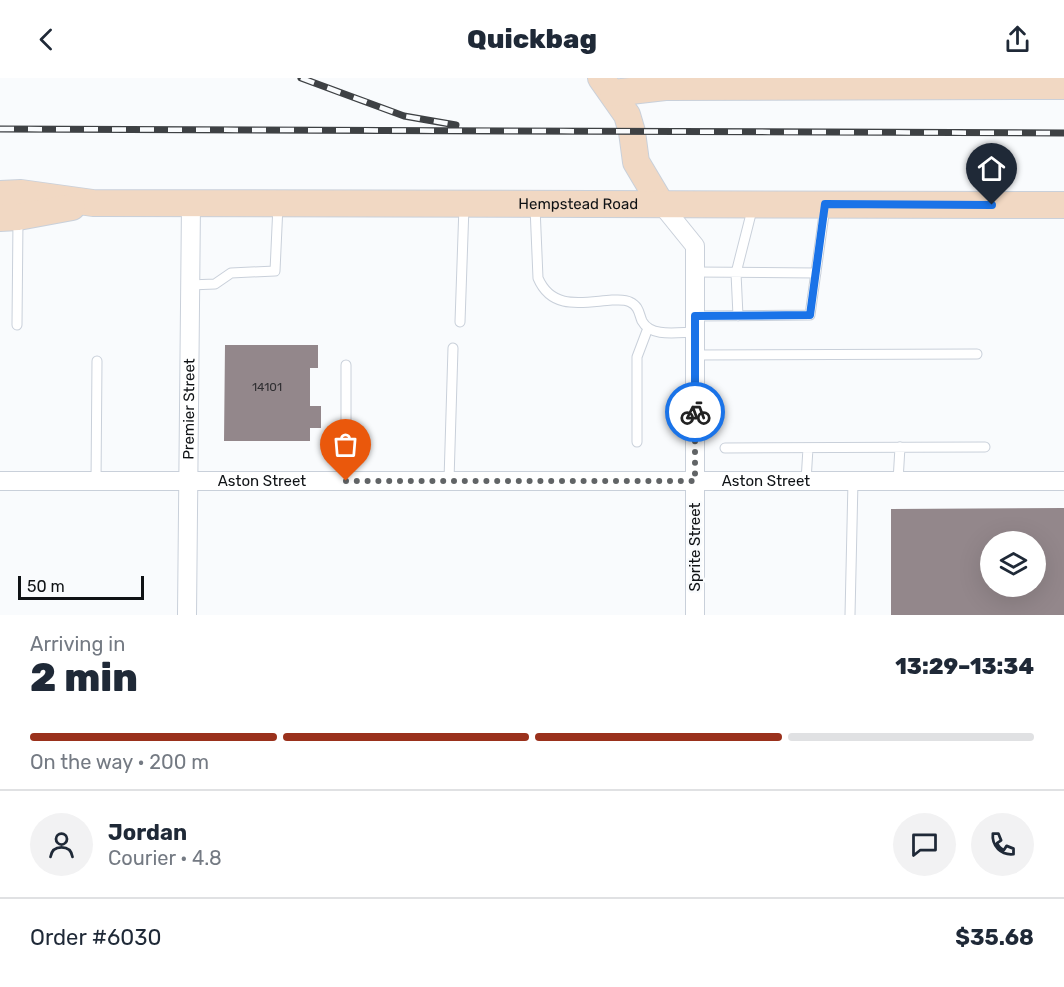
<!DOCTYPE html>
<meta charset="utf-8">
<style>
body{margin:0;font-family:Rubik,sans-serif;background:#f2f2f3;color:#1f2937;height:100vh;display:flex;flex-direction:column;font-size:22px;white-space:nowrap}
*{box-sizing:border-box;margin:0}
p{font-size:20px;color:#747a83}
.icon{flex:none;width:33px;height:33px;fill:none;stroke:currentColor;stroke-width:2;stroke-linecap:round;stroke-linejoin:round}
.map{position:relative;height:537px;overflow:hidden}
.panel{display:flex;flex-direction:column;background:#fff;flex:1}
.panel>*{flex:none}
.buttons{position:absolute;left:980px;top:453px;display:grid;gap:12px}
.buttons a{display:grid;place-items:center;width:66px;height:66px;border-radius:50%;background:#fff;box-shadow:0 6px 24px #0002;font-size:30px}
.scale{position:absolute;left:18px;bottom:15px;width:126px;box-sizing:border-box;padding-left:6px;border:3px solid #0f1215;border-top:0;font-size:16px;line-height:21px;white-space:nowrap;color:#0f1215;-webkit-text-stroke:4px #f9fbfd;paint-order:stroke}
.pin{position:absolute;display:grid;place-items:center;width:51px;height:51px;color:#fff;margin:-62px -26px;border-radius:50% 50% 50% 0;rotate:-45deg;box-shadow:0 0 6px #0007}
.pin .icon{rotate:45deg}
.courier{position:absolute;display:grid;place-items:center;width:60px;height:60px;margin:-30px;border:4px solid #1a73e8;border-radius:50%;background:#fff;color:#222;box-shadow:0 2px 8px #0007}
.headline em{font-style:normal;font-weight:800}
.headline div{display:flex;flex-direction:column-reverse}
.headline{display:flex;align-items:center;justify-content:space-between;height:102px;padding:0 30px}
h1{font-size:39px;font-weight:800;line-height:45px}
.bar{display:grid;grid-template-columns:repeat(4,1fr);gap:9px 6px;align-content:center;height:72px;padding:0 30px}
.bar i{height:8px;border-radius:4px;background:#e0e1e3}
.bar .current{background:#9a311c}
.bar p{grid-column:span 4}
.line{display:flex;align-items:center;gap:15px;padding:0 30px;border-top:2px solid #e0e1e3}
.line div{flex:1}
.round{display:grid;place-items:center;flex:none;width:63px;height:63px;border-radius:32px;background:#f2f2f3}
header{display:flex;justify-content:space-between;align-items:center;height:78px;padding:0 30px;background:#fff;font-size:27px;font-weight:800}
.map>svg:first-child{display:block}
</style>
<header><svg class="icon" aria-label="back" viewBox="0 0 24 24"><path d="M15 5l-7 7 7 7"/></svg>Quickbag<svg class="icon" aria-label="share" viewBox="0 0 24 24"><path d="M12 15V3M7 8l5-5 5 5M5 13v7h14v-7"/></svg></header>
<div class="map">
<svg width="1064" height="537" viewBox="0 0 1064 537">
<rect width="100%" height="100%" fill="#f9fbfd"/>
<path fill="#93878b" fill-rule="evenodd" d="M225 267H318V290H310V328H321V350H310V363H224Z
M1064 430V537H891V431ZM990 464H1035V508H990Z"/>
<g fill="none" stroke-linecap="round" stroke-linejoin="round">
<g stroke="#c9d0da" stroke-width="11">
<path id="lane" d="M535 129 538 200C552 233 583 224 612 222 618 222 625 221 630 224 639 228 639 236 642 243 651 260 679 254 695 254
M695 194 816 195
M190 207 215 206 231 195 275 193 278 127
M695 238 810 237 825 129
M738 238 736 195 753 128
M460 244 464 128
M17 247 18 142
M695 277 977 276
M637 364V279L648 250
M725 370 985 369
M449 402 453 270
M346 403V287
M806 403 808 370
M898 403 900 369
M96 404 97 283
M850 537 853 403"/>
</g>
<g stroke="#c9d0da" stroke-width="20">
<g id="street">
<path d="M661 126 695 168V537"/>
<path id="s1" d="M0 403H1064"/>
<path id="s2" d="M187 537 191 125"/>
</g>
</g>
<g stroke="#c9d0da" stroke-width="28">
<g id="secondary">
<path d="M601 0 627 37 632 54 636 84 661 126"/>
<path d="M613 15 665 9 1064 8"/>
<path id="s3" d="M0 116 21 115 93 125 1064 127"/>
<path d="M0 140 18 139 72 129"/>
</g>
</g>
<use href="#lane" stroke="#fff" stroke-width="9"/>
<use href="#street" stroke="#fff" stroke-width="18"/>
<use href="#secondary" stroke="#f1d8c3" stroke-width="26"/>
<g stroke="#3e4144" stroke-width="7">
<path id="rail" d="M301 0 404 38 456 47
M0 51 1064 55"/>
</g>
<use href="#rail" stroke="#f9fbfd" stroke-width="4.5" stroke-dasharray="14" stroke-linecap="butt"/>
</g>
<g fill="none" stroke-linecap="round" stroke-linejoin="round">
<path stroke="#616466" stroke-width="6" stroke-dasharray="0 10.8" d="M346 403H695V334"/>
<path stroke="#1a73e8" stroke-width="8" d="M695 334V238L810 237 825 126 992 127"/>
</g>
<g text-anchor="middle" stroke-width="5" stroke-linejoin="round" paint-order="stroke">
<g font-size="12" fill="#302f32">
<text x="267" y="313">14101</text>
</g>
<g font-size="15" fill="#0f1215" stroke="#f9fbfd">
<text dy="5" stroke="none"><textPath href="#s3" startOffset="579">Hempstead Road</textPath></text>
<text dy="5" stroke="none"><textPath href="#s2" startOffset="206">Premier Street</textPath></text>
<text dy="5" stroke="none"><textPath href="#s1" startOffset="766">Aston Street</textPath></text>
<text dy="5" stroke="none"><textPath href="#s1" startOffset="262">Aston Street</textPath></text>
<text transform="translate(695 469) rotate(-90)" y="5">Sprite Street</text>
</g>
</g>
</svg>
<div class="buttons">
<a><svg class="icon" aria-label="layers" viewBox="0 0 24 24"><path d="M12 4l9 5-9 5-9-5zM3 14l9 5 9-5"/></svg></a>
</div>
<div class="scale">50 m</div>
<div class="pin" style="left:346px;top:403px;background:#ea580c"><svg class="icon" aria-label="bag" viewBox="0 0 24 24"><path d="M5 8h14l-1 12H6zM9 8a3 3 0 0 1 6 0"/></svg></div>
<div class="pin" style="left:992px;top:127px;background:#1f2937"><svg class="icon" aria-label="home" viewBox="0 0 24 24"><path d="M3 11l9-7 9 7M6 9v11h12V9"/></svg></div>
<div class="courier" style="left:695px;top:334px"><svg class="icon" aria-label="bike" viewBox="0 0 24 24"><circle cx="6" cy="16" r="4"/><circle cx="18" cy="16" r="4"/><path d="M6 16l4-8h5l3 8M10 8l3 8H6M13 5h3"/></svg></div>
</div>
<section class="panel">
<div class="headline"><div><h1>2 min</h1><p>Arriving in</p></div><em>13:29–13:34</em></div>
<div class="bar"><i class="current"></i><i class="current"></i><i class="current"></i><i></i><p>On the way · 200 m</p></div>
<div class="line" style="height:108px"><a class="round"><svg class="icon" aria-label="person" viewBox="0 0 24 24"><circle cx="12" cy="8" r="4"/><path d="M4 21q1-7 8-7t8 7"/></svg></a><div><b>Jordan</b><p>Courier · 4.8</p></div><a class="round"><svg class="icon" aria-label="chat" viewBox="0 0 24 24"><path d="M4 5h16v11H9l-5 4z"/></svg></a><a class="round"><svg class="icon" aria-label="phone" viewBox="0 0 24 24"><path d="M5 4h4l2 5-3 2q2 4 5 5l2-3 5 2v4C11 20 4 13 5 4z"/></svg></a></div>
<div class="line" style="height:78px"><div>Order #6030</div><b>$35.68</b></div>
</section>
